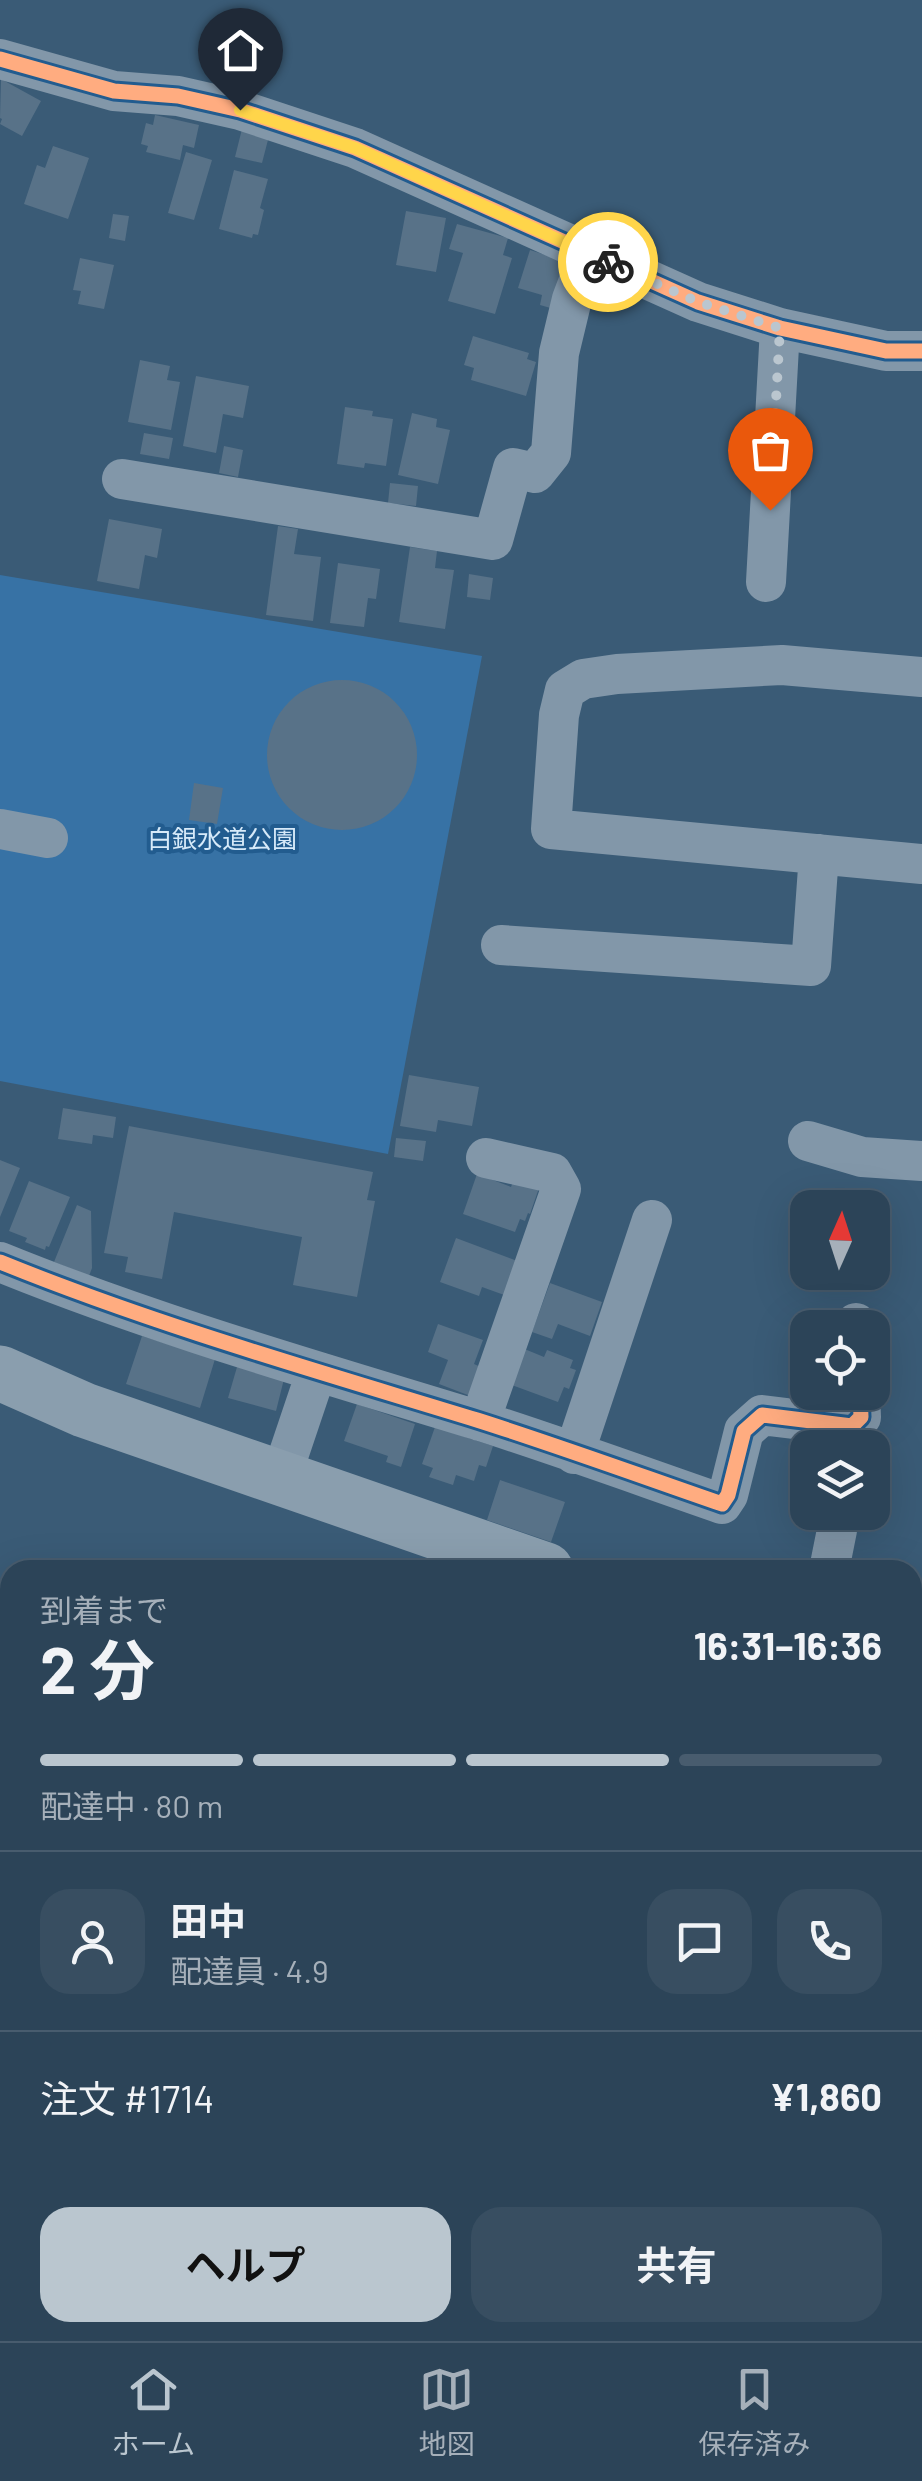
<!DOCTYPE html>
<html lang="ja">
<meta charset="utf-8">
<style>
body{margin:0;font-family:Barlow,"Noto Sans JP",sans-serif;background:#384e61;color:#f1f3f6;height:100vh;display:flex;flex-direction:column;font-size:38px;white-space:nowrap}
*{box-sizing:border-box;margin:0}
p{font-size:32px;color:#a6b0ba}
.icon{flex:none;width:55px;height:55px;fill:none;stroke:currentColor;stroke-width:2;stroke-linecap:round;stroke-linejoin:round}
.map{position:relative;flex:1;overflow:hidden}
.panel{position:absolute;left:0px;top:1560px;width:922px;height:782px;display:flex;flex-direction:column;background:#2c4458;border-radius:30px 30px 0 0;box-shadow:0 10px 40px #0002,0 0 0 2px #485c6e}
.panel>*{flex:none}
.needle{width:65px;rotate:3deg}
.tools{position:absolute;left:790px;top:1190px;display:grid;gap:20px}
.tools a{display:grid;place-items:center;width:100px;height:100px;border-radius:20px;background:#2c4458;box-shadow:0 10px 40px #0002,0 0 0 2px #485c6e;font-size:50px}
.pin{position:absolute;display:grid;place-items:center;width:85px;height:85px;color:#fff;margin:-102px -42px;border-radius:50% 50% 50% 0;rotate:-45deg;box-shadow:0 0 10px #0007}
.pin .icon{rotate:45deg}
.courier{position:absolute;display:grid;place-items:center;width:100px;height:100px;margin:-50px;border:8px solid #ffd54a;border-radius:50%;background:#fff;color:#222;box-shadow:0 2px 12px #0007}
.summary em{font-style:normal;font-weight:700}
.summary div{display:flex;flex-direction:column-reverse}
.summary{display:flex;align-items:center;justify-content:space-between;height:170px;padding:0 40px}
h1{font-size:65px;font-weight:700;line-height:75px}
.bar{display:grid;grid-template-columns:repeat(4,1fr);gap:15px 10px;align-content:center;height:120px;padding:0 40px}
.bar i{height:12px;border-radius:8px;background:#485c6e}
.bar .selected{background:#bac6cf}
.bar p{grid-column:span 4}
.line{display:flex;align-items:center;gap:25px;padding:0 40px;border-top:2px solid #485c6e}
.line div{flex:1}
.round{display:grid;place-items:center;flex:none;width:105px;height:105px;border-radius:30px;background:#384e61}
.action{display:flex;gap:20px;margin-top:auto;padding:20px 40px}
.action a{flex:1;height:115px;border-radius:30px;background:#bac6cf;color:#111;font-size:40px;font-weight:700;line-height:115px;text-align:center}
.action a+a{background:#384e61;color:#f1f3f6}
.tabs{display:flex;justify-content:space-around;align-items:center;height:140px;border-top:2px solid #485c6e;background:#2c4458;font-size:28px;color:#a6b0ba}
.tabs a{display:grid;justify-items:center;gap:5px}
.tabs .selected{color:#bac6cf}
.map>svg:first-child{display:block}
</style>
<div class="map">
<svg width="922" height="2341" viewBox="0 0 922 2341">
<rect width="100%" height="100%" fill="#3a5b76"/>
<path fill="#3772a5" d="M0 575 482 656 388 1154 0 1081Z"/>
<path fill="#587288" d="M1 79 41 101 22 136 0 124 2 119 0 118Z
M155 115 199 125 194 148 183 145 180 160 146 152 148 146 141 144 146 123 153 125Z
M242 129 269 136 262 163 235 157Z
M53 146 89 158 68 219 24 204 37 165 45 168Z
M186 152 212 160 194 220 168 213Z
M234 170 268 179 260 208 264 210 258 235 253 234 252 238 219 229Z
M406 211 446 218 436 272 396 265Z
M113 214 129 216 125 241 109 238Z
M457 224 508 238 503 255 512 258 495 314 448 301 463 253 449 249Z
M530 250 568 262 554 309 540 305 542 295 518 288Z
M80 258 114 265 104 309 78 304 81 291 73 290Z
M473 336 529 353 527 359 536 362 526 396 471 380 474 368 464 365Z
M140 360 170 366 167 380 180 382 171 430 128 422Z
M196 376 249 386 243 418 223 414 216 453 183 446Z
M345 407 373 411 372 416 393 419 386 466 365 463 364 468 337 464Z
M412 413 437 419 436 427 450 430 438 484 398 475Z
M144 433 173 438 169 459 140 454Z
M224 446 243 450 238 477 219 473Z
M390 483 418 486 416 506 388 503Z
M109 519 162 529 157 558 145 555 139 589 97 581Z
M278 526 298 529 294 554 321 557 313 621 266 615Z
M410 547 437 551 435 568 454 570 445 629 399 622Z
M338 563 380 569 376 599 368 598 364 627 330 623Z
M469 574 493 578 490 600 467 597Z
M267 755a75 75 0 1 1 150 0a75 75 0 1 1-150 0Z
M194 783 223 788 217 824 189 820Z
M409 1075 479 1087 472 1126 438 1120 436 1132 400 1126Z
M63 1108 116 1117 113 1138 93 1135 92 1144 58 1139Z
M129 1126 373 1172 367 1200 375 1201 357 1297 293 1285 302 1237 174 1212 162 1279 125 1272 128 1257 104 1253Z
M396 1138 426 1141 423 1161 394 1157Z
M0 1160 20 1168 0 1217Z
M477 1174 511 1187 514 1179 539 1188 530 1214 528 1213 525 1221 520 1219 515 1232 463 1214Z
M29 1181 70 1197 49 1247 46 1246 45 1250 25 1242 27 1238 9 1231Z
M77 1205 91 1211 92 1268 89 1276 54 1262Z
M456 1238 520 1262 507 1296 482 1287 479 1296 440 1282Z
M550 1283 602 1302 590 1336 558 1324 552 1339 532 1332Z
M438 1324 483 1340 474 1364 483 1368 473 1397 439 1384 448 1360 428 1352Z
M142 1336 215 1359 200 1408 126 1384Z
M522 1348 544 1357 547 1350 573 1360 570 1368 576 1370 569 1389 564 1387 558 1402 509 1384Z
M237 1367 284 1379 276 1411 228 1398Z
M357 1404 415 1424 401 1467 386 1462 388 1456 344 1441Z
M435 1427 493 1446 486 1467 479 1465 474 1481 456 1475 453 1485 429 1477 433 1468 422 1464Z
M500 1480 565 1502 551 1542 487 1520Z"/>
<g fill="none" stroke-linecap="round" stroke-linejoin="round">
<path stroke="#8297a9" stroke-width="40" d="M0 59 114 91 178 96 240 110 355 148 698 302 780 328 886 351H922
M122 479 493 540 513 468 535 473 551 453 559 353 572 299 589 254
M766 582 780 328
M922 677 782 665 617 674 583 679 565 690 559 715 551 829 922 864
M0 829 48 838
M501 945 811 966 819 854
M808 1141 862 1157 922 1161
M0 1262C155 1325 317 1371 477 1420 559 1446 641 1476 722 1504L728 1495 744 1431 762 1415 852 1426 861 1417 860 1392
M856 1323V1328
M480 1421 561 1189 552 1173 486 1158
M574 1454 652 1220
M281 1477 316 1373
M829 1570 837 1530
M283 2332 285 2341
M910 2341 922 2339"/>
<path stroke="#8a9eae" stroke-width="55" d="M0 1373 84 1410 546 1570
M912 1713 922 1717"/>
<g stroke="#225c8f" stroke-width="21">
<path id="cycleway" d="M0 59 114 91 178 96 240 110 355 148 698 302 780 328 886 351H922
M0 1262C155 1325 317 1371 477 1420 559 1446 641 1476 722 1504L728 1495 744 1431 762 1415 852 1426 861 1417 860 1392"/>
</g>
<use href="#cycleway" stroke="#ffac80" stroke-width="15"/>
</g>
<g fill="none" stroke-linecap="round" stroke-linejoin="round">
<path stroke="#bac6cf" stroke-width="10" stroke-dasharray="0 18" d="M608 262 698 302 780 328 770 510"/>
<path stroke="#ffd54a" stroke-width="12" d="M240 110 355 148 608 262"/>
</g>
<g text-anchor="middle" stroke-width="8" stroke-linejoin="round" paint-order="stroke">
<g font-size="25" fill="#d7eaf9" stroke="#225c8f">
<text x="222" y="848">白銀水道公園</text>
</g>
</g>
</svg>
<div class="tools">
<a><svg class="needle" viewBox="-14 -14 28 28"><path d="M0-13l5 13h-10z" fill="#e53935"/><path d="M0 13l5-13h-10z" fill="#a6b0ba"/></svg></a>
<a><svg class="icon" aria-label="locate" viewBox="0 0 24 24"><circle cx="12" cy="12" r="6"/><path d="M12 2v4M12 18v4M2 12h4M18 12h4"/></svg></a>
<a><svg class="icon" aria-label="layers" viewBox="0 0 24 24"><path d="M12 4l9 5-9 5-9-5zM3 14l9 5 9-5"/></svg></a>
</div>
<div class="pin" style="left:770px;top:510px;background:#ea580c"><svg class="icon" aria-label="bag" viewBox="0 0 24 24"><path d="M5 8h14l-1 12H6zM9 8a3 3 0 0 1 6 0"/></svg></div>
<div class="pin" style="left:240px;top:110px;background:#1f2937"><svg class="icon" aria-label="home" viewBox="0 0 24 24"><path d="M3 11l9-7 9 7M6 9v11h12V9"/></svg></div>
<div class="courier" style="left:608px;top:262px"><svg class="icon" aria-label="bike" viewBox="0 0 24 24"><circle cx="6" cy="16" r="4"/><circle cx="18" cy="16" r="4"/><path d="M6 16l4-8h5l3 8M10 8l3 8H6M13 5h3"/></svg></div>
<section class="panel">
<div class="summary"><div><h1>2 分</h1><p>到着まで</p></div><em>16:31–16:36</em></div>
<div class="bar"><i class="selected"></i><i class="selected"></i><i class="selected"></i><i></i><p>配達中 · 80 m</p></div>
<div class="line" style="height:180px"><a class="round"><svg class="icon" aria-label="person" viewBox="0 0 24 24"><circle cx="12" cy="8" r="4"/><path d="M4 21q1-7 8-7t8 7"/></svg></a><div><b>田中</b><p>配達員 · 4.9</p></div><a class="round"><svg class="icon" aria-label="chat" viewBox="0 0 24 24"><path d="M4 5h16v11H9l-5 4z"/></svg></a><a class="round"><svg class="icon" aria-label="phone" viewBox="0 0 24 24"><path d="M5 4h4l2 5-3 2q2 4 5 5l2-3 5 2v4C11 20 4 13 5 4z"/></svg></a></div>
<div class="line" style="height:130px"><div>注文 #1714</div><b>¥1,860</b></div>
<div class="action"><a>ヘルプ</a><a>共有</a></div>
</section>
</div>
<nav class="tabs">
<a class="selected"><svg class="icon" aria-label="home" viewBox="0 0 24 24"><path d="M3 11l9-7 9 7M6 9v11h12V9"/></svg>ホーム</a>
<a><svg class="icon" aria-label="map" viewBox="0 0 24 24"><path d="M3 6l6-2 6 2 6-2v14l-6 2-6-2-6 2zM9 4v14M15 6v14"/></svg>地図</a>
<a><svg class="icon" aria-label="saved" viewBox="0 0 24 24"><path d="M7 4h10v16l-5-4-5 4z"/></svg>保存済み</a>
</nav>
